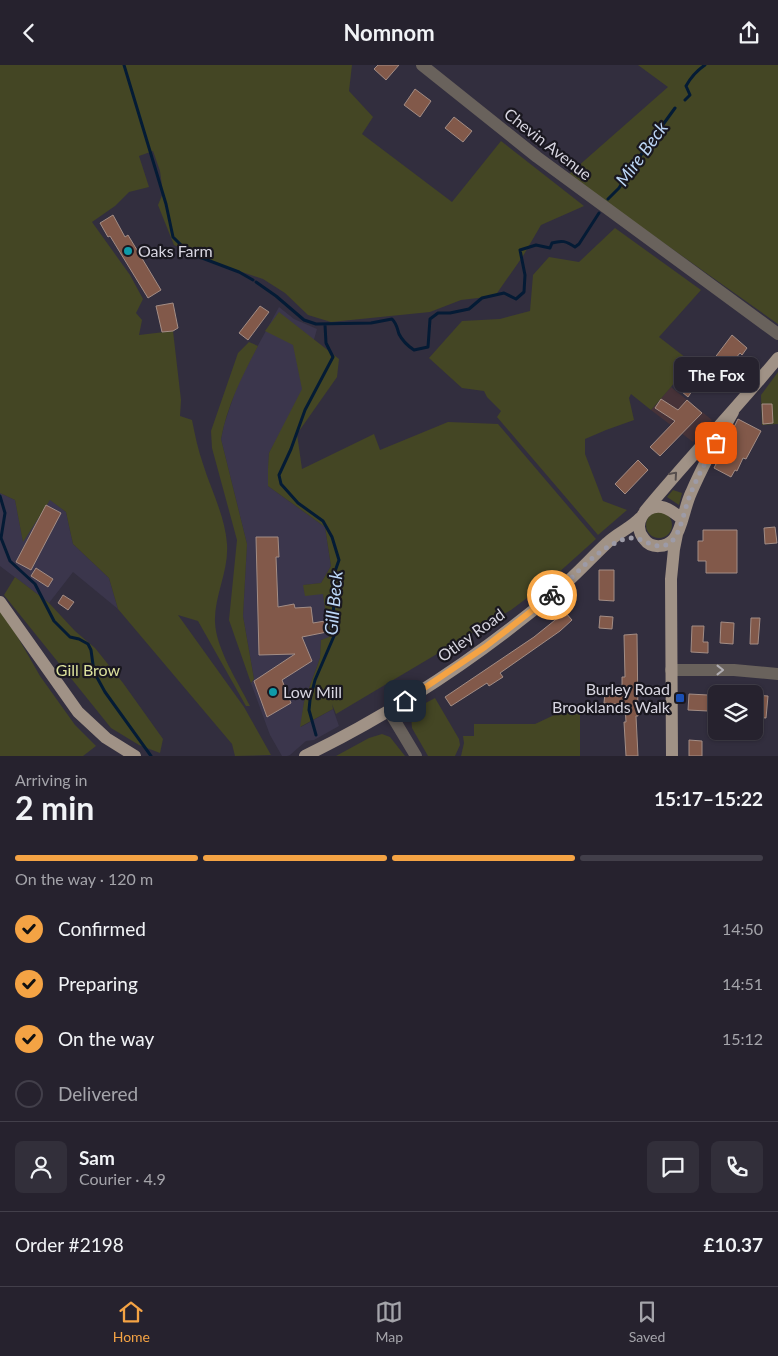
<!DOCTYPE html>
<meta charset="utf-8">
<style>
body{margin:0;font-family:Lato,sans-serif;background:#322f3a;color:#f1f3f6;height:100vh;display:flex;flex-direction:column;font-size:19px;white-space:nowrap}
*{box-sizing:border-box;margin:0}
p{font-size:16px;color:#a4a4aa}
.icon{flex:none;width:28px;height:28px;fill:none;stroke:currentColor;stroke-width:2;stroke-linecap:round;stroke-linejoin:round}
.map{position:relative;height:691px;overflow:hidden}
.side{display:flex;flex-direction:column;background:#26222e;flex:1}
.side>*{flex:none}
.tools{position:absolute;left:708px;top:620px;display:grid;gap:10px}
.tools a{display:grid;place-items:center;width:55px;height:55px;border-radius:8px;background:#26222e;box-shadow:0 1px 4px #0004,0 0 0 1px #423f4a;font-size:25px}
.pin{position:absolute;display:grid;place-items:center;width:42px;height:42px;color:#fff;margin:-21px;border-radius:10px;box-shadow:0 2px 8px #0006}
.courier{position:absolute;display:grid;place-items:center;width:50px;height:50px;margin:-25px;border:4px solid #f4a344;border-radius:50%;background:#fff;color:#222;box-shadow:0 1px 6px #0007}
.bubble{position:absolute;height:35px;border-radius:8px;background:#26222e;box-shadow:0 1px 4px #0004,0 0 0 1px #423f4a;font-size:16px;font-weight:700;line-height:35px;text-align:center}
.head em{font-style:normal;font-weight:700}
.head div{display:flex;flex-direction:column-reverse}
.head{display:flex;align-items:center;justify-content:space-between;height:85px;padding:0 15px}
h1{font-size:32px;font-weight:700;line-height:38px}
.bar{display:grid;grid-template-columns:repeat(4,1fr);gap:8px 5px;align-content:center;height:60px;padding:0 15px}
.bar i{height:6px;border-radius:4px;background:#423f4a}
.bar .active{background:#f4a344}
.bar p{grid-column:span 4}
.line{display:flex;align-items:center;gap:12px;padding:0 15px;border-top:1px solid #423f4a}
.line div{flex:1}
.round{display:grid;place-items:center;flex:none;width:52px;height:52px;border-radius:8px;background:#322f3a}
ol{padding:0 15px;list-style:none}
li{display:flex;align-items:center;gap:15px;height:55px}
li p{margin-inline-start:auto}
li .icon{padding:5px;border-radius:50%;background:#f4a344;color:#111;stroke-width:4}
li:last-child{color:#a4a4aa}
li i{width:28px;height:28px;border:2px solid #423f4a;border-radius:50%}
header{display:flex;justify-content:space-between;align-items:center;height:65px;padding:0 15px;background:#26222e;font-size:22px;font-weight:700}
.tabs{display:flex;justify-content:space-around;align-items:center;height:70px;border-top:1px solid #423f4a;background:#26222e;font-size:14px;color:#a4a4aa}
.tabs a{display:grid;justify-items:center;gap:2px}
.tabs .active{color:#f4a344}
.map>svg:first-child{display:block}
</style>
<header><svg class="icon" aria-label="back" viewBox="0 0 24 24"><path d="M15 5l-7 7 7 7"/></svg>Nomnom<svg class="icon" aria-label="share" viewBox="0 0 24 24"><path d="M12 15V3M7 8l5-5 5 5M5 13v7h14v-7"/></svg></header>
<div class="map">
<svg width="778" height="691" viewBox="0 0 778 691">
<rect width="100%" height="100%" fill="#322e3e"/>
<path fill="#463238" d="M671 322 712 355 693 377 651 345Z"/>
<path fill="#3b364c" d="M279 242 294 254 317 264 311 285 314 310 269 388 268 421 325 462 331 501 321 518 304 520 323 528 329 573 321 575 320 593 304 637 301 662 333 644 339 661 314 675 306 676 290 690 287 691H282L270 670 251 618 254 614 243 551 247 479 221 374 224 360 239 315Z
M0 428 15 435 23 476 50 434 66 447 73 479 109 513 118 544 73 507 49 538 0 501Z"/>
<path fill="#444624" d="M0 0H352L349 26 373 52 362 69 452 137 501 76 584 141 541 160 523 191 495 231 461 235 430 247 331 257 308 250 285 228 263 214 204 194 174 180 158 140 163 128 160 106 153 86 139 91 149 122 129 127 115 141 92 157 130 210 143 234 136 248 142 255 139 270 173 266 181 335 180 351 192 355C195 370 198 385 203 399 211 425 225 451 227 479 229 506 214 531 215 557 216 584 238 617 250 641H246L198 556 178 550 244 642 271 690 235 691 232 679 118 544 109 513 73 479 66 447 50 435 23 477 15 435 0 428Z
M638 0H778V259L568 110 668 22Z
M615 163 701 225 659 272 690 296 671 322 651 345 631 329 629 333 634 355 606 365 585 374V389L603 436 627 445 598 470 497 352 501 346 487 332 484 326 462 323 429 293 462 256 500 254 530 246 533 210 549 192 579 197Z
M279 247 339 294 337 312 297 369 302 404 374 369 380 385 448 357 498 359 596 474 547 518 511 545 336 649 332 639 333 644 300 662 304 637 320 593 321 575 329 572 323 529 305 531 303 520 321 518 331 501 325 462 268 421V403L269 388 302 324 293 280 265 266Z
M249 277 258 281C242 311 227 341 221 374L247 479 243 551 254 614 251 618 229 555 237 475 212 383 211 366 238 288Z
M778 307V359L762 360 761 330Z
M673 425 682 428 679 440 667 432Z
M646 460a13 13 0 1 1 26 0a13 13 0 1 1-26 0Z
M15 512 49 538 75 566 95 583 123 618 163 674 160 688 139 680 111 663 4 530Z
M0 544 4 548 40 611 75 660 96 681 83 691H0Z
M435 633 459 674 460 680 455 691H428L412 663 411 650 422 640Z
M580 638V691H461L464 678 463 671H474V659H535Z
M382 669 390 672 405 691H336L369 673Z"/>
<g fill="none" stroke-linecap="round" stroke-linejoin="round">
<path stroke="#041b35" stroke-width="3" d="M124 0 166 139 173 172 184 183
M685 35 690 30 686 21C691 12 696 6 705 0
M608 134 619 123 630 105 675 43
M189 188 239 207 253 215
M256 217 276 231 304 255 316 259 371 258 392 254C397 259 397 263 399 269 402 275 408 281 414 285L428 282 430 254 438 248H450L469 244 482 233 504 228 516 234 524 227 525 210 520 185 536 180 550 183 552 178C562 175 566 176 575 182L579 179 599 148
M0 431 5 448 1 473 10 496 35 519 54 556 70 572 79 574 88 579 91 585 94 607 105 627 151 691
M316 670 309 645 310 635 315 615 334 571 333 512 339 495 332 472 323 456 298 438 281 419 279 410 291 384 305 345 333 292 326 278 325 260"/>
</g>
<path fill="#82594a" stroke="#a38d85" d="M378 0H399L386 15 374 4Z
M415 24 431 36 420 52 404 40Z
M454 52 472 66 463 77 445 63Z
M113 150 125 172 128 170 161 225 148 233 110 171 108 172 100 158Z
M173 238 178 263 173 266 162 267 156 241Z
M260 241 269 247 248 275 239 268Z
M732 270 747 283 742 290 740 288 726 305 730 308 725 315 721 311 716 317 704 307Z
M682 313 694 323 688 332 675 321Z
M661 334 678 345 687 335 702 348 660 391 650 382 675 356 655 343Z
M762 339H772L773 358 763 359Z
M738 354 761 366 746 394 743 393 737 406 735 405 731 412 714 403Z
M638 395 648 405 625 429 615 419Z
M46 440 61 448 31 505 16 497Z
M775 462 777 478 765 479 764 463Z
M703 465H737V508H706V496H698V476H703Z
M256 472H278L279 492H276L278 542 294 539 295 543 311 542 313 558 325 556 327 567 302 572 312 596 282 615 291 638 267 652 254 616 295 589 259 590Z
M36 503 53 514 48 522 31 511Z
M599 505H614V536L599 535Z
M63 530 74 537 68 545 58 538Z
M565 547 572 555 560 566 500 608 503 612 489 621 487 618 451 641 445 632 534 572Z
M600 551 613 552 612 564 599 563Z
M751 553H760L758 579H750Z
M721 557 734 558 733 579 720 578Z
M692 561H704L703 577H708V588L691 587Z
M637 569 638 651H636L638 691H626L624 657H626L625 640 604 638 605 628 622 629V612H625L624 570Z
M689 629 708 630V646L688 645Z
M754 630 768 631 766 653 755 652 756 641 754 640Z
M689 675 702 676V691H689Z"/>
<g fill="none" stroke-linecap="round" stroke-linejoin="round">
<path stroke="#69625c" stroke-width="12" d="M422 0 537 92 778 269
M671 605H734L778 609
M389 646 416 691"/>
<path stroke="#a09286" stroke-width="12" d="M645 446C688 394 735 345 778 293
M682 454C676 449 669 443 662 442 644 439 632 460 644 474 651 484 666 483 674 474 682 464 685 440 691 428 703 400 718 373 733 347
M0 537 78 647 106 673 135 691
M305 691C395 647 481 590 558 525 576 510 591 493 607 478 617 468 631 463 640 453
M672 691 671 514 674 484 677 469"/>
</g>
<defs><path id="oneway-chevron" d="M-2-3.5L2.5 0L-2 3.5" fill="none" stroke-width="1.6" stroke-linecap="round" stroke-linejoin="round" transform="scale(1.25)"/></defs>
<use stroke="#564e4d" href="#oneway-chevron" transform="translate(674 410) rotate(-49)"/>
<use stroke="#b0adb2" href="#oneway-chevron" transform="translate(720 605)"/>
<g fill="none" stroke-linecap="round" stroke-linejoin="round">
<path stroke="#9d9ba7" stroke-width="5" stroke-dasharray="0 9" d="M552 530C576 511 596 483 625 474 643 468 656 491 672 476 681 467 685 442 690 430 697 412 707 395 716 378"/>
<path stroke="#f4a344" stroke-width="6" d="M405 636 485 582 552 530"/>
</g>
<g fill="#0f9aa8" stroke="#19171f" stroke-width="2">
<circle cx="128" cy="186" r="5"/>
<circle cx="273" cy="627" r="5"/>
</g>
<rect fill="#1a4fb4" stroke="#19171f" stroke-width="2" x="675" y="628" width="10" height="10" rx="2.5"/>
<g text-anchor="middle" stroke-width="4.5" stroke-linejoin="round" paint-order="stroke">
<g font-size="16" fill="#d7d5e0" stroke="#19171f">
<text transform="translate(548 79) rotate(38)" y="6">Chevin Avenue</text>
<text transform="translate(471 570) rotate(-36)" y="6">Otley Road</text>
</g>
<g font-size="16" fill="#d7d5e0" stroke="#19171f" text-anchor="start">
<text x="138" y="192">Oaks Farm</text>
<text x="670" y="630" text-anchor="end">Burley Road<tspan x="670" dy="18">Brooklands Walk</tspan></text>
<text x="283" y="633">Low Mill</text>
</g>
<g font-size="16" fill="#dce19c" stroke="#19171f">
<text x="88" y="611">Gill Brow</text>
</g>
<g font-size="18" font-style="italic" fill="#bcd6f6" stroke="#19171f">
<text transform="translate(642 89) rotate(-54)" y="6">Mire Beck</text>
<text transform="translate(334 538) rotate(-85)" y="6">Gill Beck</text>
</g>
</g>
</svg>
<div class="tools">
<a><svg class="icon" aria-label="layers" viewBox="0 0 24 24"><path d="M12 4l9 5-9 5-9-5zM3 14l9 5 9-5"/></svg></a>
</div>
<div class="pin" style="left:716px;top:378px;background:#ea580c"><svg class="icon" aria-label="bag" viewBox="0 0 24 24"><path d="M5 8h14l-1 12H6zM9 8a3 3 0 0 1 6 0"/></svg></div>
<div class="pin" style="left:405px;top:636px;background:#1f2937"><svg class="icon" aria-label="home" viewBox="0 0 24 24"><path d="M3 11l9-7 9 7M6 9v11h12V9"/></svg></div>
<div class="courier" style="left:552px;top:530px"><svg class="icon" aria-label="bike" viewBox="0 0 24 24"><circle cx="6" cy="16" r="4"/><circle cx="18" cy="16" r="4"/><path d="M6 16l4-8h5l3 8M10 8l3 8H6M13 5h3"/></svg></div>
<div class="bubble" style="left:674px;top:292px;width:85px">The Fox</div>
</div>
<section class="side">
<div class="head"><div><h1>2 min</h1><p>Arriving in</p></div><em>15:17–15:22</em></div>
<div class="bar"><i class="active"></i><i class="active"></i><i class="active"></i><i></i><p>On the way · 120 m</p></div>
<ol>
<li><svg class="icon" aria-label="check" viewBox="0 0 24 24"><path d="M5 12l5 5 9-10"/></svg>Confirmed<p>14:50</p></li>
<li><svg class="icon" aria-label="check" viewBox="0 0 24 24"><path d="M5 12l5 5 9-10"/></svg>Preparing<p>14:51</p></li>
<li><svg class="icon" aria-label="check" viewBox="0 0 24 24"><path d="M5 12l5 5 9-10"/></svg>On the way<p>15:12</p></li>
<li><i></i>Delivered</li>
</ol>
<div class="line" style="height:90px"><a class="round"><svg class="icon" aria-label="person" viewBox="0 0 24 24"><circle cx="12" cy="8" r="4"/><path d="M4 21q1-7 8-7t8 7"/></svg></a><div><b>Sam</b><p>Courier · 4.9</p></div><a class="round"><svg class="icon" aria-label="chat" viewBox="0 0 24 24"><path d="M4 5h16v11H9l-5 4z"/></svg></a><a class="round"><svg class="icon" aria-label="phone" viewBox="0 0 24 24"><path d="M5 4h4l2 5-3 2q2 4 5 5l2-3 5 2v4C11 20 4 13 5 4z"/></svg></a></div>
<div class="line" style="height:65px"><div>Order #2198</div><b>£10.37</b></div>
</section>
<nav class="tabs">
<a class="active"><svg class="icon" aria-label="home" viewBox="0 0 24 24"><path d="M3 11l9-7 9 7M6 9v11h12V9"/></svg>Home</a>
<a><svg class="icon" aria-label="map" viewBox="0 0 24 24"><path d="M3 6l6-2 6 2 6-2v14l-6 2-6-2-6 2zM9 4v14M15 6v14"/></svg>Map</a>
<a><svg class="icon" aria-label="saved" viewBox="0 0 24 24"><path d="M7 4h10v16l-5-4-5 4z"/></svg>Saved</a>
</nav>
